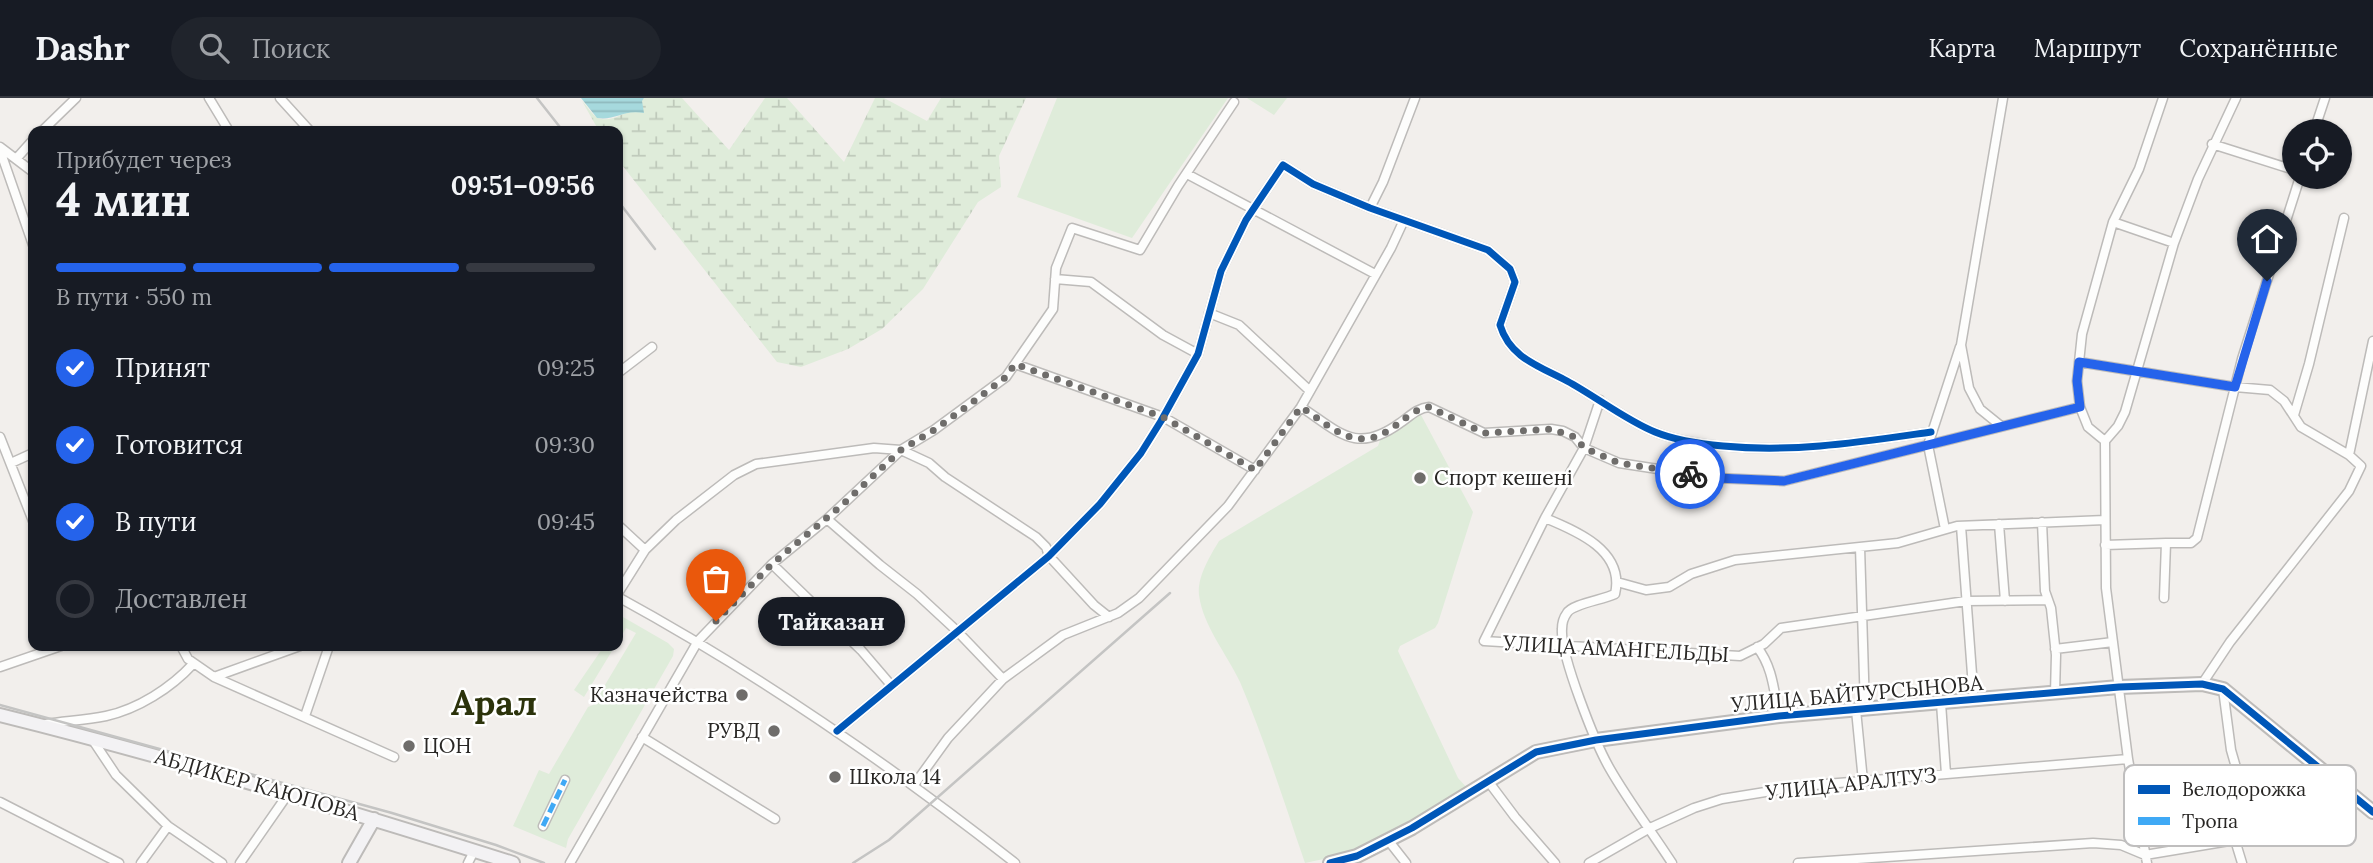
<!DOCTYPE html>
<html lang="ru">
<meta charset="utf-8">
<style>
body{margin:0;font-family:Lora,serif;background:#20242c;color:#f1f3f6;height:100vh;display:flex;flex-direction:column;font-size:26px;white-space:nowrap}
*{box-sizing:border-box;margin:0}
p{font-size:23px;color:#9ea1a6}
.icon{flex:none;width:38px;height:38px;fill:none;stroke:currentColor;stroke-width:2;stroke-linecap:round;stroke-linejoin:round}
.map{position:relative;flex:1;overflow:hidden}
.panel{position:absolute;left:28px;top:28px;width:595px;height:525px;display:flex;flex-direction:column;background:#171b24;border-radius:14px;box-shadow:0 2px 5px #0004}
.panel>*{flex:none}
.controls{position:absolute;left:2282px;top:21px;display:grid;gap:14px}
.controls a{display:grid;place-items:center;width:70px;height:70px;border-radius:50%;background:#171b24;box-shadow:0 2px 5px #0004;font-size:35px}
.pin{position:absolute;display:grid;place-items:center;width:60px;height:60px;color:#fff;margin:-72px -30px;border-radius:50% 50% 50% 0;rotate:-45deg;box-shadow:0 0 7px #0007}
.pin .icon{rotate:45deg}
.courier{position:absolute;display:grid;place-items:center;width:70px;height:70px;margin:-35px;border:5px solid #2563eb;border-radius:50%;background:#fff;color:#222;box-shadow:0 2px 9px #0007}
.bubble{position:absolute;height:49px;border-radius:24px;background:#171b24;box-shadow:0 2px 5px #0004;font-size:23px;font-weight:700;line-height:49px;text-align:center}
.overview em{font-style:normal;font-weight:700}
.overview div{display:flex;flex-direction:column-reverse}
.overview{display:flex;align-items:center;justify-content:space-between;height:119px;padding:0 28px}
h1{font-size:46px;font-weight:700;line-height:52px}
.bar{display:grid;grid-template-columns:repeat(4,1fr);gap:10px 7px;align-content:center;height:84px;padding:0 28px}
.bar i{height:9px;border-radius:5px;background:#363941}
.bar .on{background:#2563eb}
.bar p{grid-column:span 4}
ol{padding:0 28px;list-style:none}
li{display:flex;align-items:center;gap:21px;height:77px}
li p{margin-inline-start:auto}
li .icon{padding:7px;border-radius:50%;background:#2563eb;color:#fff;stroke-width:4}
li:last-child{color:#9ea1a6}
li i{width:38px;height:38px;border:4px solid #363941;border-radius:50%}
header{display:flex;align-items:center;gap:42px;box-sizing:border-box;height:98px;padding:0 35px;background:#171b24;border-bottom:2px solid #363941}
header strong{font-size:33px}
nav{display:flex;gap:38px;margin-inline-start:auto;font-size:24px}
.search{width:490px;height:63px;background:#20242c;display:flex;align-items:center;gap:18px;box-sizing:border-box;padding:0 24px;border-radius:38px;color:#9ea1a6;font-size:26px}
.map>svg:first-child{display:block}
</style>
<header>
<strong>Dashr</strong>
<div class="search"><svg class="icon" aria-label="search" viewBox="0 0 24 24"><circle cx="10" cy="10" r="6"/><path d="M15 15l6 6"/></svg>Поиск</div>
<nav><a>Карта</a><a>Маршрут</a><a>Сохранённые</a></nav>
</header>
<div class="map">
<svg width="2373" height="765" viewBox="0 0 2373 765">
<defs>
<pattern id="wetland-marsh" width="20" height="14" patternUnits="userSpaceOnUse" patternTransform="scale(1.75)"><rect width="20" height="14" fill="#dfecda"/><path d="M1 5h8M5 5V1M11 12h8M15 12V8" fill="none" stroke="#bfcabb"/></pattern>
<pattern id="water-rules" width="6" height="5" patternUnits="userSpaceOnUse" patternTransform="scale(1.75)"><rect width="6" height="5" fill="#a6d9dd"/><path d="M0 2.5h6" fill="none" stroke="#8fbabe"/></pattern>
</defs>
<rect width="100%" height="100%" fill="#f2efec"/>
<path fill="url(#wetland-marsh)" d="M644 0H682L729 52 765 0H787L844 64 875 0H884L927 23 941 0H1026L999 58 1001 89 978 104 923 191 882 231 848 251 801 269 777 264 618 62V33H599L582 3C587 8 592 17 598 20 613 26 635 10 644 0Z"/>
<path fill="#dfecda" d="M1057 0H1228L1132 140 1017 99Z
M1247 0H1287L1274 17Z
M1417 316 1421 317 1473 414 1438 525 1435 530 1400 548 1398 553 1458 680 1468 691C1428 715 1388 743 1342 757 1330 760 1317 762 1305 765 1284 704 1265 643 1240 584 1227 556 1203 528 1199 497 1197 479 1210 458 1219 443L1378 348 1382 337Z
M623 519 668 545 674 551 673 558 568 741 566 750 513 728 539 672 549 676 588 609 593 607 636 535 626 530 618 544V527Z
M604 548H615L584 599 574 592Z"/>
<path fill="url(#water-rules)" d="M581 0H644L642 3 644 15C623 11 615 23 597 20Z"/>
<g fill="none" stroke-linecap="round" stroke-linejoin="round">
<g stroke="#bdbbb9" stroke-width="11">
<path id="street" d="M209 0 229 33
M280 0 310 33
M42 33 76 0
M2314 33 2325 0
M2212 46 2294 72
M0 49 33 74
M0 52 33 147
M16 61 33 42
M1187 76 1375 176
M1370 110 1383 84 1415 0
M2113 124 2174 145
M1055 181 1091 184 1163 237 1198 256
M1209 215 1239 227 1310 293
M2079 264 2235 289 2270 292 2284 303 2301 329 2349 357 2361 368 2349 393 2230 544 2202 586
M1015 266 1163 319 1255 372
M618 275 652 249
M1600 302 1584 350 1545 420 1484 543 1740 558 1764 546 1781 530 1966 503 2048 502
M1301 309C1339 334 1356 357 1400 325 1409 319 1417 310 1429 309L1484 335 1551 331 1563 333 1575 339 1584 350 1619 365 1716 380 1784 383 2080 309
M2294 317 2309 266 2344 120
M2001 328 1980 311 1969 290 1961 247 2003 0
M0 339 33 423
M2105 343 2118 328 2125 314 2174 145 2198 81 2236 0
M2349 357 2373 243
M11 365 33 355
M1545 420C1577 433 1625 453 1615 496 1602 502 1572 506 1567 515 1564 519 1562 526 1562 531 1560 557 1596 647 1610 671 1629 704 1652 734 1672 765
M827 421 880 467 917 496 957 533 1003 581
M2042 424 2045 493 2051 510 2056 557 2055 595
M1999 426 2005 503
M618 427 645 452
M1961 428 1974 603
M1945 431 1928 347 1960 249
M2105 447 2166 445
M1860 449 1865 611
M772 466 861 552 891 587
M1617 484 1646 492 1669 489 1691 476 1735 462 1898 445 1957 428 2105 422
M618 495 645 452 676 422 734 377 756 366 874 350 901 352 929 365 945 379 1036 439 1046 449 1049 458 1094 507 1109 519
M618 499C759 576 889 666 1015 765
M2164 500 2166 445H2191L2197 440 2242 261 2300 79
M181 548 188 561 214 579 394 659
M1757 549C1773 569 1774 594 1779 618
M2055 551 2113 544
M0 569 61 548
M214 579 300 548
M2223 591 2231 652 2250 718 2235 742 2242 765
M1941 605 1946 676
M1856 612 1863 683
M305 618 329 548
M46 626C66 623 86 622 106 618 138 611 171 590 193 566
M837 633 1049 458 1100 406 1141 355 1161 323 1198 256 1221 173 1246 122 1283 67 1313 86 1370 110 1488 152 1510 171 1515 184 1500 227C1510 260 1539 268 1567 283 1595 298 1627 323 1655 334 1677 343 1700 346 1723 348 1794 355 1861 344 1931 334
M642 639 775 721
M92 641 116 677 168 728 222 765
M1488 683 1515 719 1555 765
M914 687 948 640 1003 581 1063 537 1118 515 1139 500 1228 408 1301 309 1391 150 1404 122
M0 704 119 765
M543 728 565 682
M1388 742 1406 765
M141 765 168 728
M240 765 288 696
M468 765 474 753
M570 765 698 543 772 466 827 421 901 352 934 332 1006 279 1053 211 1056 170 1072 130 1140 152 1178 88 1234 4
M1589 765 1650 730 1694 710 1722 701 1802 688 2128 661
M1798 765 2093 745 2121 747 2145 757 2235 742
M2147 765 2128 661 2106 490 2105 343 2088 329 2080 309 2077 283 2082 236 2113 124 2139 71 2163 0"/>
</g>
<g stroke="#bdbbb9" stroke-width="16">
<path id="secondary" d="M0 617C173 660 343 711 513 765
M349 765 374 721
M1330 765 1357 758 1412 730 1536 654 1596 642 1779 618 2119 589 2202 586 2223 591 2373 714"/>
</g>
<use href="#street" stroke="#fdfdfc" stroke-width="8"/>
<use href="#secondary" stroke="#f3f2f4" stroke-width="12"/>
<path stroke="#c4c4c3" stroke-width="2.5" d="M537 0 563 33
M618 103 655 151
M0 607 392 715 496 747 544 765
M853 765 889 742 1170 495"/>
<path stroke="#3fa9f5" stroke-width="5" stroke-dasharray="10 5" stroke-linecap="butt" d="M543 728 565 682"/>
<g stroke="#fff" stroke-width="11">
<path id="cycleway" d="M837 633 1049 458 1100 406 1141 355 1161 323 1198 256 1221 173 1246 122 1283 67 1313 86 1370 110 1488 152 1510 171 1515 184 1500 227C1510 260 1539 268 1567 283 1595 298 1627 323 1655 334 1677 343 1700 346 1723 348 1794 355 1861 344 1931 334
M1330 765 1357 758 1412 730 1536 654 1596 642 1779 618 2119 589 2202 586 2223 591 2373 714"/>
</g>
<use href="#cycleway" stroke="#0057b8" stroke-width="7"/>
</g>
<g fill="none" stroke-linecap="round" stroke-linejoin="round">
<path stroke="#6f6d6b" stroke-width="7" stroke-dasharray="0 12.6" d="M716 523 772 466 842 407 901 352 934 332 970 306 1006 279 1015 266 1163 319 1255 372 1301 309C1333 330 1357 357 1395 328 1405 321 1416 310 1429 309L1484 335 1551 331 1575 339 1584 350 1619 365 1690 376"/>
<path stroke="#2563eb" stroke-width="9" d="M1690 376 1716 380 1784 383 2080 309 2077 283 2079 264 2235 289 2267 183"/>
</g>
<g fill="#6f6d6b" stroke="#fff" stroke-width="2.5">
<circle cx="1420" cy="380" r="7"/>
<circle cx="742" cy="597" r="7"/>
<circle cx="774" cy="633" r="7"/>
<circle cx="409" cy="648" r="7"/>
<circle cx="835" cy="679" r="7"/>
</g>
<g text-anchor="middle" stroke-width="5" stroke-linejoin="round" paint-order="stroke">
<g font-size="21" fill="#292725" stroke="#fff" text-anchor="start">
<text x="1434" y="387">Спорт кешені</text>
<text x="728" y="604" text-anchor="end">Казначейства</text>
<text x="760" y="640" text-anchor="end">РУВД</text>
<text x="423" y="655">ЦОН</text>
<text x="849" y="686">Школа 14</text>
</g>
<g font-size="21" fill="#292725" stroke="#fff">
<text transform="translate(1616 551) rotate(3)" y="7">УЛИЦА АМАНГЕЛЬДЫ</text>
<text transform="translate(1857 596) rotate(-5)" y="7">УЛИЦА БАЙТУРСЫНОВА</text>
<text transform="translate(1851 686) rotate(-6)" y="7">УЛИЦА АРАЛТУЗ</text>
<text transform="translate(257 687) rotate(16)" y="7">АБДИКЕР КАЮПОВА</text>
</g>
<g font-size="35" font-weight="bold" fill="#2c330b" stroke="#fff">
<text x="494" y="617">Арал</text>
</g>
</g>
<rect x="2124" y="667" width="232" height="81" rx="10" fill="#fff" stroke="#bfbebe" stroke-width="2"/>
<rect x="2138" y="687" width="32" height="9" fill="#0057b8"/>
<rect x="2138" y="719" width="32" height="8" fill="#3fa9f5"/>
<g font-size="19" fill="#292725">
<text x="2182" y="698">Велодорожка</text>
<text x="2182" y="730">Тропа</text>
</g>
</svg>
<div class="controls">
<a><svg class="icon" aria-label="locate" viewBox="0 0 24 24"><circle cx="12" cy="12" r="6"/><path d="M12 2v4M12 18v4M2 12h4M18 12h4"/></svg></a>
</div>
<div class="pin" style="left:716px;top:523px;background:#ea580c"><svg class="icon" aria-label="bag" viewBox="0 0 24 24"><path d="M5 8h14l-1 12H6zM9 8a3 3 0 0 1 6 0"/></svg></div>
<div class="pin" style="left:2267px;top:183px;background:#1f2937"><svg class="icon" aria-label="home" viewBox="0 0 24 24"><path d="M3 11l9-7 9 7M6 9v11h12V9"/></svg></div>
<div class="courier" style="left:1690px;top:376px"><svg class="icon" aria-label="bike" viewBox="0 0 24 24"><circle cx="6" cy="16" r="4"/><circle cx="18" cy="16" r="4"/><path d="M6 16l4-8h5l3 8M10 8l3 8H6M13 5h3"/></svg></div>
<div class="bubble" style="left:758px;top:499px;width:147px">Тайказан</div>
<section class="panel">
<div class="overview"><div><h1>4 мин</h1><p>Прибудет через</p></div><em>09:51–09:56</em></div>
<div class="bar"><i class="on"></i><i class="on"></i><i class="on"></i><i></i><p>В пути · 550 m</p></div>
<ol>
<li><svg class="icon" aria-label="check" viewBox="0 0 24 24"><path d="M5 12l5 5 9-10"/></svg>Принят<p>09:25</p></li>
<li><svg class="icon" aria-label="check" viewBox="0 0 24 24"><path d="M5 12l5 5 9-10"/></svg>Готовится<p>09:30</p></li>
<li><svg class="icon" aria-label="check" viewBox="0 0 24 24"><path d="M5 12l5 5 9-10"/></svg>В пути<p>09:45</p></li>
<li><i></i>Доставлен</li>
</ol>
</section>
</div>
